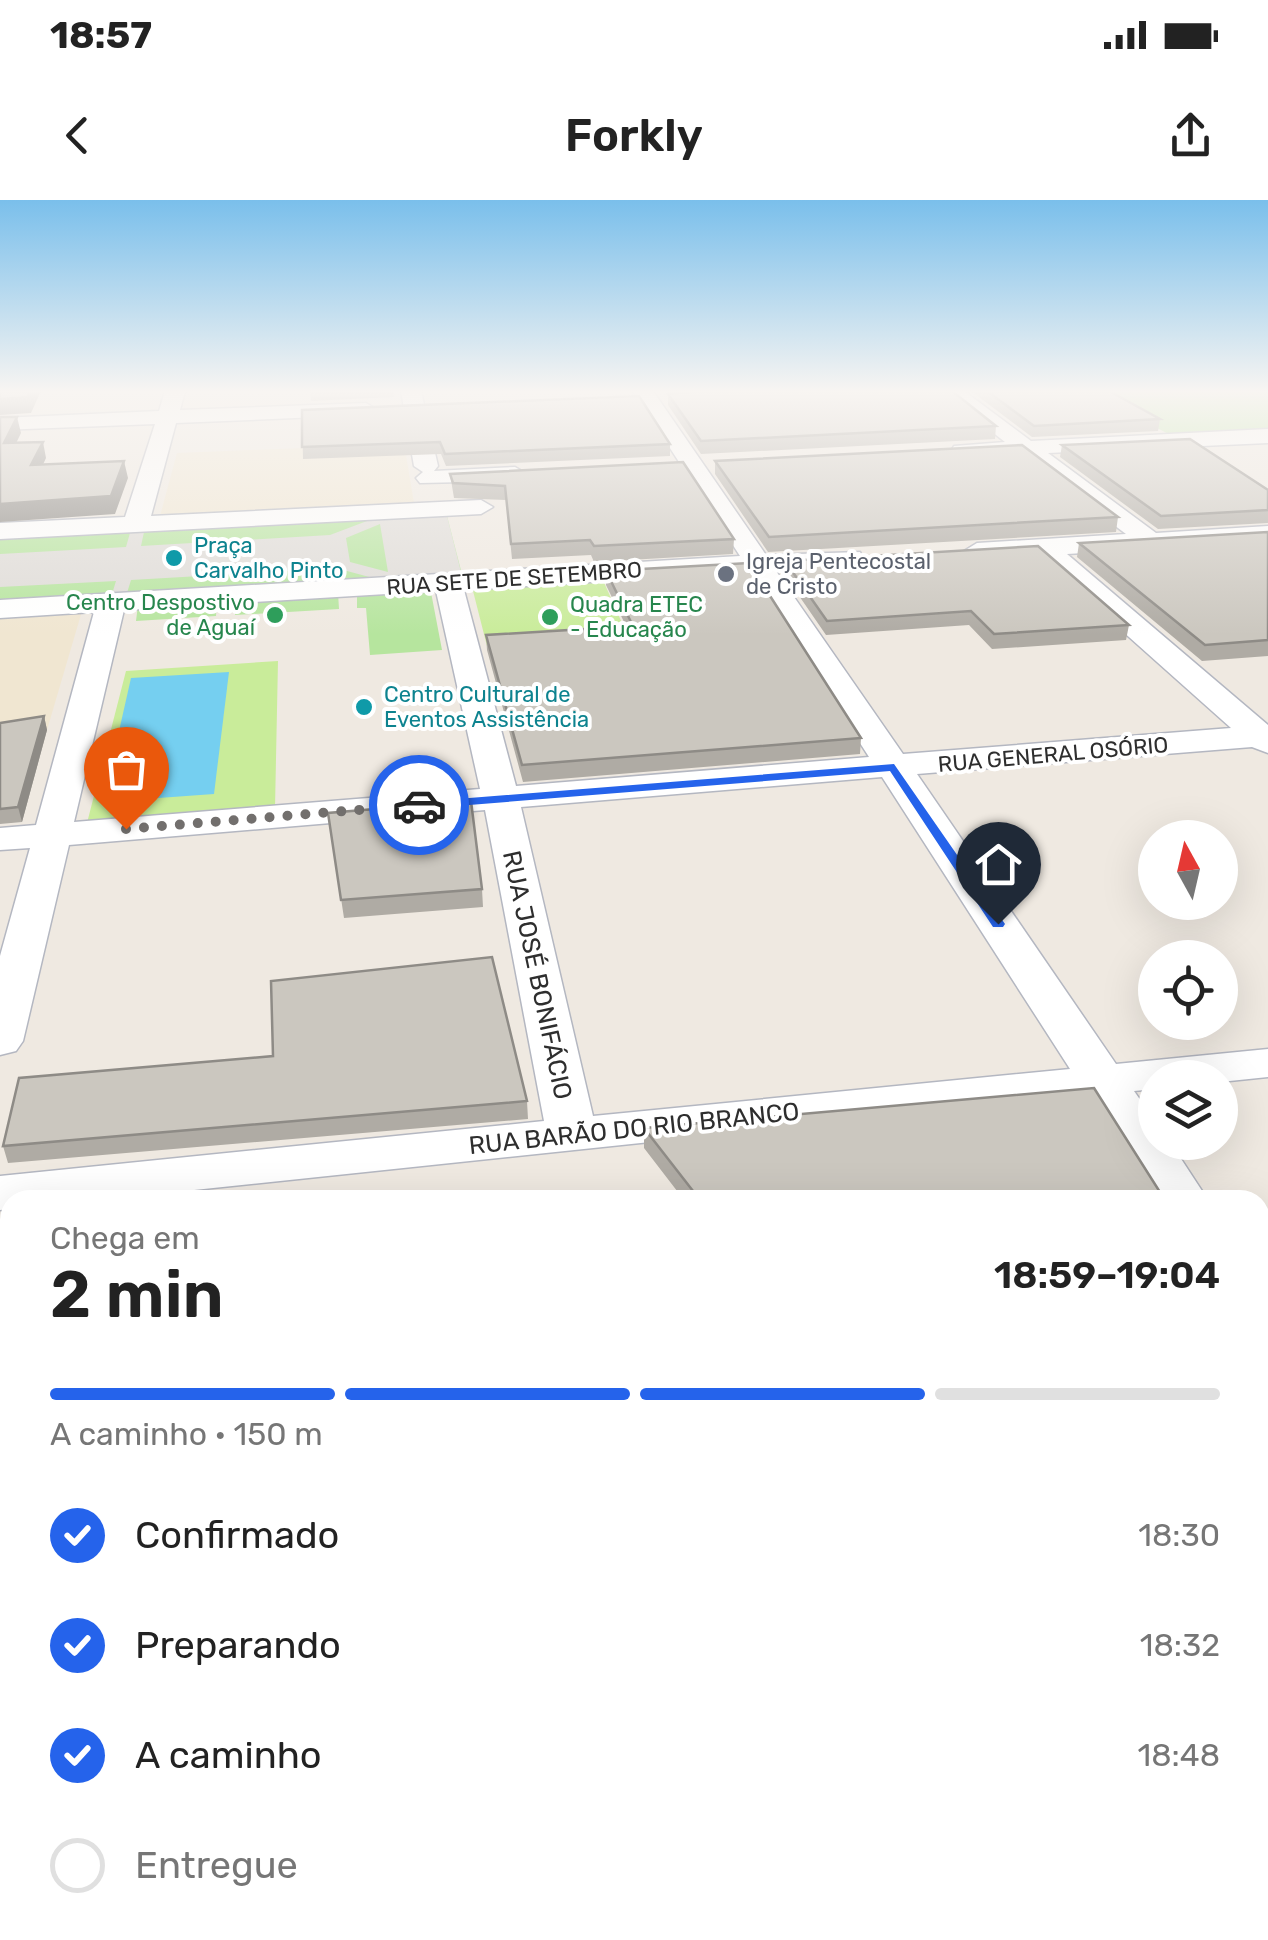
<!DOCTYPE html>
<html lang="pt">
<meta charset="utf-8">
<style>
body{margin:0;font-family:Rubik,sans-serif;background:#f6f6f6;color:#222;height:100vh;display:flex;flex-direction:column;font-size:38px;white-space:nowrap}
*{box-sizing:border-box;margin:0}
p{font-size:32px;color:#767676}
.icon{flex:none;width:55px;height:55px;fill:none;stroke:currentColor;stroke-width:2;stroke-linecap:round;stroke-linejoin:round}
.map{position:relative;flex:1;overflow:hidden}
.drawer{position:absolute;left:0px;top:990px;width:1270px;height:750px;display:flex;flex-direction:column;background:#fff;border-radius:30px 30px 0 0;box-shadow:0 10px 40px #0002}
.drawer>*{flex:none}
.needle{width:65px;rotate:352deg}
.fabs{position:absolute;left:1138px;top:620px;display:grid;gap:20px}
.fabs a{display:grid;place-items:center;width:100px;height:100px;border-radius:50%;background:#fff;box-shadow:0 10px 40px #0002;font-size:50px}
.pin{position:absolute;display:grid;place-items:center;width:85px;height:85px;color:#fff;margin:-102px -42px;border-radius:50% 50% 50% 0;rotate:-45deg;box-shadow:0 0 10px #0007}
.pin .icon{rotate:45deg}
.courier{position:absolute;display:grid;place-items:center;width:100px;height:100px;margin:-50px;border:8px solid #2563eb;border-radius:50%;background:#fff;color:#222;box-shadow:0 2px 12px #0007}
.overview em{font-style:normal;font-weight:600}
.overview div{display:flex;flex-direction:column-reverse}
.overview{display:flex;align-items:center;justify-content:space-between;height:170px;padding:0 50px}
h1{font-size:65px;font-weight:600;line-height:75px}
.bar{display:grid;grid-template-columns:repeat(4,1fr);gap:15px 10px;align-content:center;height:120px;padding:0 50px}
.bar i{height:12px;border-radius:8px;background:#e0e0e0}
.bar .current{background:#2563eb}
.bar p{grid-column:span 4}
ol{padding:0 50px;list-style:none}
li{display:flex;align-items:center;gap:30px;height:110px}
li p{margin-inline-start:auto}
li .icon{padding:10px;border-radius:50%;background:#2563eb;color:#fff;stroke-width:4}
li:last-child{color:#767676}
li i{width:55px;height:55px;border:5px solid #e0e0e0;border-radius:50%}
.status{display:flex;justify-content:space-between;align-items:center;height:70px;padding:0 50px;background:#fff;direction:ltr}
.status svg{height:28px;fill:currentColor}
header{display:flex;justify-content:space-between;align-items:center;height:130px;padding:0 50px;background:#fff;font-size:45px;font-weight:600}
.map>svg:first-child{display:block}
</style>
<div class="status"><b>18:57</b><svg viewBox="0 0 49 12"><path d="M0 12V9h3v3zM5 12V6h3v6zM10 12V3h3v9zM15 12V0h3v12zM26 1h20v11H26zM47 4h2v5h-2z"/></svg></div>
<header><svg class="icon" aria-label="back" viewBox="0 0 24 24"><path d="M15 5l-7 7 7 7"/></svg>Forkly<svg class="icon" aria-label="share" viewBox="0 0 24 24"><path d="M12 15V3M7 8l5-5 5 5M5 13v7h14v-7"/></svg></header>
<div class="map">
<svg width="1268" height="1740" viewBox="0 0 1268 1740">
<rect width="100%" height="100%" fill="#efe9e1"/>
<path fill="#f0e6d1" d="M303 248 406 255 414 303 160 316 177 253Z
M82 411 47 530 0 538V416Z"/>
<path fill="#b6e59e" d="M1088 191H1268V232L1174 237Z
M445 308 464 382 0 409V331Z
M430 387 442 450 370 455 366 408H357V392Z
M338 393 339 409 235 415 236 399Z
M217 400 216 416 136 421 138 405Z"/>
<path fill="#c9ec9a" d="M602 378 630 441 488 450 472 387Z
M278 461 275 608 87 623 126 471Z"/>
<path fill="#dfdcd8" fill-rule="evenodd" d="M447 316 461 372 373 378 336 368 131 380 127 393 112 394 116 381 0 387V354L126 347 130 333 144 332 141 346 330 335 367 321ZM380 324 388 372 350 362 346 338Z"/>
<path fill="#75cff0" d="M229 472 214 594 103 602 131 478Z"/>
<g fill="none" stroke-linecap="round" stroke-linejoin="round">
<g stroke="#b4b7c1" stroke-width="3">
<path id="street" d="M165 191H185L180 210 366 203 376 209 366 215 176 223 151 316 481 300 493 307 481 314 0 339V323L125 317 155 224 0 230V218L159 211Z
M401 191H421L438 266 434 271 515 267 527 274 515 281 420 283 416 278 423 272 414 266Z
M633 191H653L766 355 860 352 863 358 850 366 776 371 903 554 1231 528 1037 355 968 357 964 351 977 343 1126 334 1021 255 954 256 951 251 954 246 1005 242 940 191H964L1031 241 1268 229V243L1048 253 1156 333 1268 326V342L1067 354 1268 525V553L1252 547 917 574 1116 864 1268 849V877L1220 882V878H1155V889L1134 891 1155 921V942H1170L1208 1000H1155L1088 896 99 1000H10V1009L0 1010V976L544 921 485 610 69 645 23 841 16 851 0 855V756L30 648 0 650V628L36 625 94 412 0 418V400L740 356ZM750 372 869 557 516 586 464 390ZM436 391 480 589 74 622 124 410ZM882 577 1070 869 593 916 521 607Z
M1260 1097 1268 1099V1151L1260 1149Z
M1268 1506V1579L1260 1582V1509Z
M459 1730H590L586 1740H455Z"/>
</g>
<use href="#street" fill="#fff" fill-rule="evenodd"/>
</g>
<path fill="#afaba4" d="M310 191H393L394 197 311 201Z
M971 191H1109L1160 219 1158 231 1032 237Z
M668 194 996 226 995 239 701 254 668 205Z
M302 210 670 244V256L446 266 441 254 303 259Z
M1062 245 1268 290V323L1158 329 1060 257Z
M715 261 1118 317 1116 332 768 352 715 274Z
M450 274 734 339 733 354 594 362 591 355 512 359 506 300 454 298Z
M1268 332V456L1202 461 1077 357 1079 343Z
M785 361 1129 425 1126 440 992 449 969 425 826 435 784 374Z
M606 371 861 538 860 554 523 582 487 450 486 435 626 426 606 385Z
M44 516 47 530 22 622 0 624V523Z
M328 613 482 689 483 707 344 718Z
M273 856 527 901 528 919 8 963 3 946Z
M644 928 1165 1000H684L644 948Z
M10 1361V1630L0 1632V1362Z"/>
<path fill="#8e8b86" d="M30 191H41L31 213 0 215V199Z
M17 217 21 233 8 260 4 243Z
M43 242 46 258 35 282 31 265Z
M124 261 128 278 115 314 0 322V304Z
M44 516 47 530 22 622 18 607Z
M1268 1435V1451L1260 1456V1439Z"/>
<path fill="#cbc7bf" stroke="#8e8b86" stroke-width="2.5" d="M0 191H30L27 197 0 199Z
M704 191H952L996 226 701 241 668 194Z
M987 191H1109L1160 219 1034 226Z
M639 196 670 244 445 254 440 242 302 247V210Z
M0 217H17L4 243 43 242 31 265 124 261 111 296 0 304Z
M1190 239 1268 290V310L1161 316 1062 245Z
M1022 245 1118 317 769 337 715 261Z
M683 262 734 339 594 346 590 340 511 344 505 286 453 283 450 274Z
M1268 332V440L1205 445 1079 343Z
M1038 346 1129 425 994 434 971 411 827 421 785 361Z
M749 363 861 538 522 565 486 435 633 426 606 371Z
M44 516 18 607 0 609V523Z
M471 601 482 689 341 700 328 613Z
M492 757 527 901 3 946 19 878 273 856 271 781Z
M1094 888 1165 1000H700L644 928Z
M1260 1151 1262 1153 1264 1184 1260 1188Z
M1260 1312 1268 1323V1435L1260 1439Z
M10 1361V1609L0 1610V1362Z
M1268 1611V1740H748L795 1730H1260V1616Z"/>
<linearGradient id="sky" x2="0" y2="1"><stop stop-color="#7abfeb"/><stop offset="0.44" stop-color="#f8f5f2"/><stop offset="1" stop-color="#f8f5f2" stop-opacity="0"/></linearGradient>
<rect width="1268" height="435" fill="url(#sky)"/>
<path fill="#2563eb" d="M894 564 1005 724 1003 727H993L890 571 419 609 413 605 419 602Z"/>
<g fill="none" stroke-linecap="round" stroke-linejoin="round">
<path stroke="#726f6d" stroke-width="10" stroke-dasharray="0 18" d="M126 629 419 605"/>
</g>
<g fill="#0f9aa8" stroke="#fff" stroke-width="4">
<circle cx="174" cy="358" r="10"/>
<circle cx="364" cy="507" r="10"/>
</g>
<circle fill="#6b7280" stroke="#fff" stroke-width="4" cx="726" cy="374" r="10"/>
<g fill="#2e9e5b" stroke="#fff" stroke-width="4">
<circle cx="275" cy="415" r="10"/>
<circle cx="550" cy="417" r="10"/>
</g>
<g text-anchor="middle" stroke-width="8" stroke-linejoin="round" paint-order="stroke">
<g font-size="22" fill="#0d838f" stroke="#fff" text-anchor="start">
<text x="194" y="353">Praça<tspan x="194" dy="25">Carvalho Pinto</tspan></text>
<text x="384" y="502">Centro Cultural de<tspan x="384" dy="25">Eventos Assistência</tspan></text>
</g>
<g font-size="22" fill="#5b616d" stroke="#fff" text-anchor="start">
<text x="746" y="369">Igreja Pentecostal<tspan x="746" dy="25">de Cristo</tspan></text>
</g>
<g font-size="22" fill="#2e2e2e" stroke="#fff">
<text transform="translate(514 378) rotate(-4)" y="8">RUA SETE DE SETEMBRO</text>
<text transform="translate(1053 554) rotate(-5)" y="8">RUA GENERAL OSÓRIO</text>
</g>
<g font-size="22" fill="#27864d" stroke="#fff" text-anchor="end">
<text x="255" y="410">Centro Despostivo<tspan x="255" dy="25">de Aguaí</tspan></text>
<text x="570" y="412" text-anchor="start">Quadra ETEC<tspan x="570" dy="25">- Educação</tspan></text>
</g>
<g font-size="25" fill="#2e2e2e" stroke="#fff">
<text transform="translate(538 775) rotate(78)" y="9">RUA JOSÉ BONIFÁCIO</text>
<text transform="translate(634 928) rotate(-6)" y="9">RUA BARÃO DO RIO BRANCO</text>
</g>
</g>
</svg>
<div class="fabs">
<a><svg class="needle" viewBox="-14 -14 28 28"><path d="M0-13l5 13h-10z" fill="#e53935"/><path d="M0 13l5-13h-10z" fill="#767676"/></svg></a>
<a><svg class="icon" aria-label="locate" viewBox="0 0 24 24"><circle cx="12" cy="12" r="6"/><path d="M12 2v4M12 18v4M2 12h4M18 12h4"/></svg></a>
<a><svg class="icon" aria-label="layers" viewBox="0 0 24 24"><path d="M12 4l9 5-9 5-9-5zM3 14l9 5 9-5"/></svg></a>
</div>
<div class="pin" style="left:126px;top:629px;background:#ea580c"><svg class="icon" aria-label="bag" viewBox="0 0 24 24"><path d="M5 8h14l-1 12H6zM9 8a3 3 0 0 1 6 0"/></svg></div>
<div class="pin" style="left:998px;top:724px;background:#1f2937"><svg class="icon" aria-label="home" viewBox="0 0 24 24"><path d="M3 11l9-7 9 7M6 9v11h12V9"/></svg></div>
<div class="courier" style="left:419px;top:605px"><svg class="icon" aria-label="car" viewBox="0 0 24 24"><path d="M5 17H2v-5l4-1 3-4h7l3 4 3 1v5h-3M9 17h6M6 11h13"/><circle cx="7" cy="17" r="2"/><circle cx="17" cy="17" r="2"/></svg></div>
<section class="drawer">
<div class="overview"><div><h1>2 min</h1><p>Chega em</p></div><em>18:59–19:04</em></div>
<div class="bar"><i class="current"></i><i class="current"></i><i class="current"></i><i></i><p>A caminho · 150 m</p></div>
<ol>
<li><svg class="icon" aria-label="check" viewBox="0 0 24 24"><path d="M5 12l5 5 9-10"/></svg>Confirmado<p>18:30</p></li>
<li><svg class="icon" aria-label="check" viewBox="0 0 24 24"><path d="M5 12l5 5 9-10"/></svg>Preparando<p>18:32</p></li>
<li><svg class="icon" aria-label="check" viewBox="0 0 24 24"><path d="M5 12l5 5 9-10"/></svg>A caminho<p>18:48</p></li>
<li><i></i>Entregue</li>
</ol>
</section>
</div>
